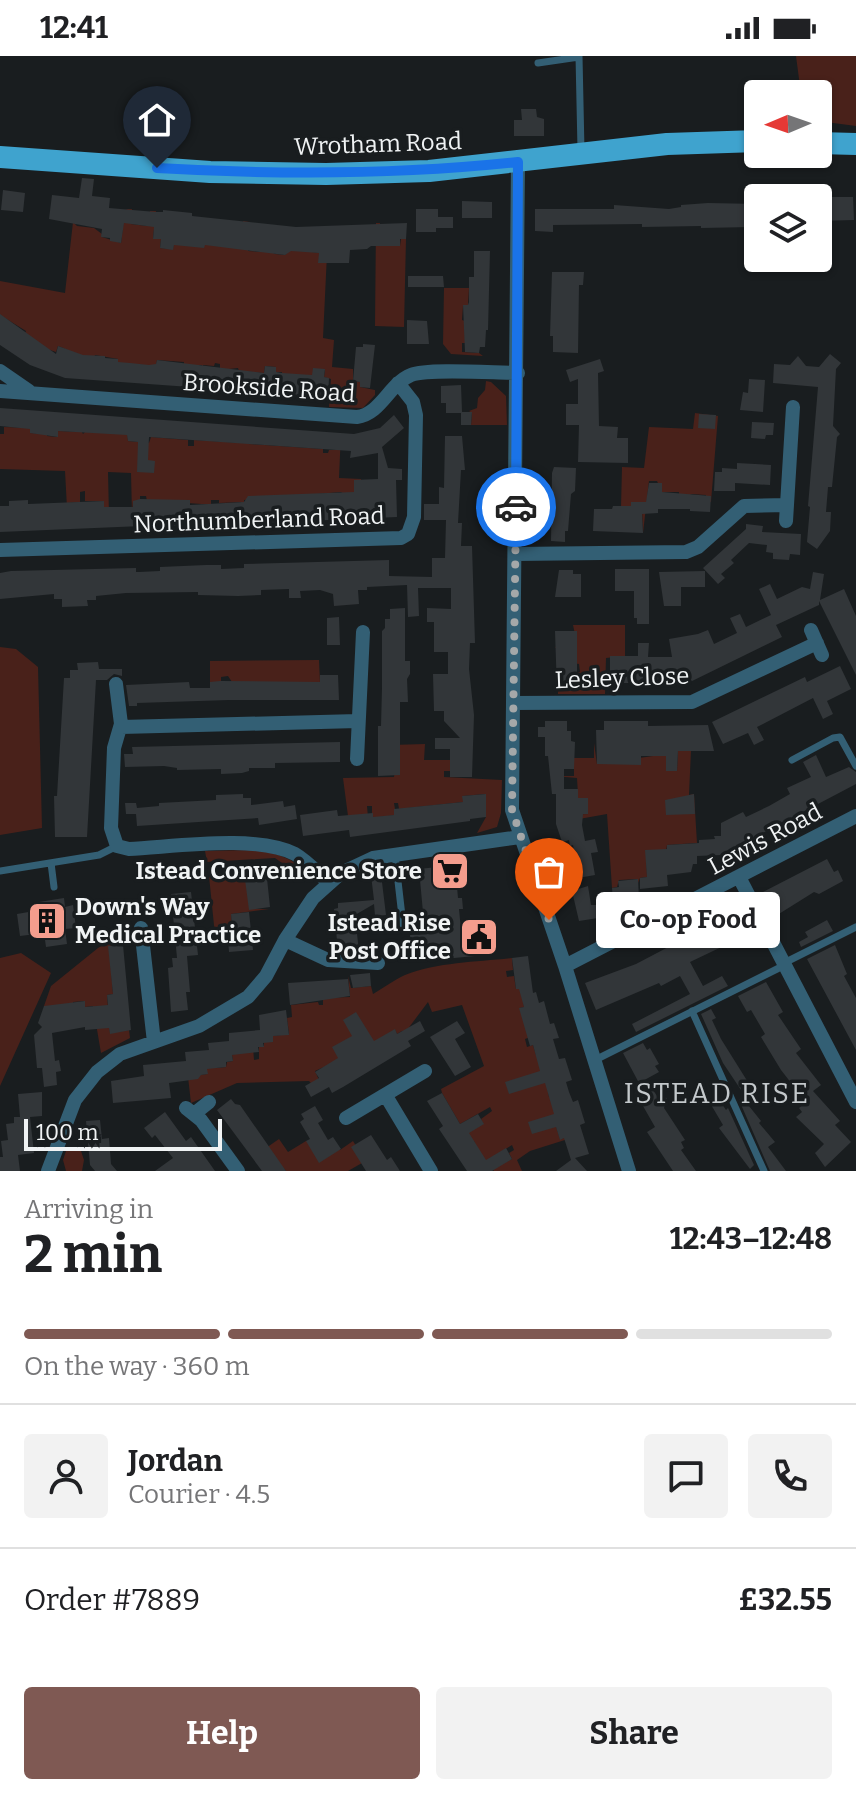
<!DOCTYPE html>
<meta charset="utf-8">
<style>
body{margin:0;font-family:Bitter,serif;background:#f2f2f2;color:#202124;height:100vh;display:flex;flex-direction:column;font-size:30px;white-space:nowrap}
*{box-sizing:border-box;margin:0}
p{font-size:26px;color:#757577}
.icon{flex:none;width:44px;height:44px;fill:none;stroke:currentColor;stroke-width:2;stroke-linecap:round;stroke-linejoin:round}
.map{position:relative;height:1115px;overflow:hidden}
.side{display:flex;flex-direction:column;background:#fff;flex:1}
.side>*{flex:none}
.needle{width:52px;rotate:268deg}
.controls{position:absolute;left:744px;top:24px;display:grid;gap:16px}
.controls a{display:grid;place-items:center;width:88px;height:88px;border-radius:8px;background:#fff;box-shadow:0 2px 6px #0004;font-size:40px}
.scale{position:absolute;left:24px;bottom:20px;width:198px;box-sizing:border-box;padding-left:8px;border:4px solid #f0f3f4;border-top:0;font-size:22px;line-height:28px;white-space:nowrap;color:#f0f3f4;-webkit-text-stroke:6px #191d1f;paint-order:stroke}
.pin{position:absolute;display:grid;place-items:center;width:68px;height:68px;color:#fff;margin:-82px -34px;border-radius:50% 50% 50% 0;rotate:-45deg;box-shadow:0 0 8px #0007}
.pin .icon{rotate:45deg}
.courier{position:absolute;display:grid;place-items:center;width:80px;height:80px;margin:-40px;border:6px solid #1a73e8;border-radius:50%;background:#fff;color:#222;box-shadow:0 2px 10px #0007}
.bubble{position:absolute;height:56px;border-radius:8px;background:#fff;box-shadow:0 2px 6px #0004;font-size:26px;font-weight:700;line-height:56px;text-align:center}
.headline em{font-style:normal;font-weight:700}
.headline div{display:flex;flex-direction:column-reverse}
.headline{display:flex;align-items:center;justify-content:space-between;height:136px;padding:0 24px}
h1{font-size:52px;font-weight:700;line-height:60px}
.bar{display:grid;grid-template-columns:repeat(4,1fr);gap:12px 8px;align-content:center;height:96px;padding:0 24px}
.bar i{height:10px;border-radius:6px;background:#e0e0e0}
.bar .selected{background:#7f5953}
.bar p{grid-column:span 4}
.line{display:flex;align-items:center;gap:20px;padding:0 24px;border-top:2px solid #e0e0e0}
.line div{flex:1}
.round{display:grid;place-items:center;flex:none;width:84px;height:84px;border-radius:8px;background:#f2f2f2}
.cta{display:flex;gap:16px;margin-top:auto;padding:16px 24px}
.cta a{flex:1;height:92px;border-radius:8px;background:#7f5953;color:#fff;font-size:32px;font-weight:700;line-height:92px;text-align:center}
.cta a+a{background:#f2f2f2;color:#202124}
.status{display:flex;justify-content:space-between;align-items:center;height:56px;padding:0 40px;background:#fff;direction:ltr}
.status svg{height:22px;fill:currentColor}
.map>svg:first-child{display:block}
</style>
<div class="status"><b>12:41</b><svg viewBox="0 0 49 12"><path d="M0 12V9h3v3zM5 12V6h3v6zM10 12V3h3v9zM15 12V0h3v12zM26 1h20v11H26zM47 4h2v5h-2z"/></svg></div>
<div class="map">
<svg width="856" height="1115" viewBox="0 0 856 1115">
<rect width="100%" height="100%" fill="#191d1f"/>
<path fill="#49211a" d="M796 0H856V70L818 65V38H801Z
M128 153H132L131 168 147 170 150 155H156L153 182 161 183 160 192 173 193 175 174 196 181 241 184 243 165 250 166 248 195 263 196 264 191 275 198 285 199 290 193 327 198 323 282 334 284 332 311 353 313V325L360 326V331L375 334V339L363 352 329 351 331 323 324 321 325 314 312 320 282 319V316H277L276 318V311L265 310 264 317 239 315 238 312 220 314V308L215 307 214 310 203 309V313L202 309H191L184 311V306L157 304 156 310 118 307V303L95 299 93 305C79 304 71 294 58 290L56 296 41 291 25 277 26 275 0 259V225L65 237 73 166 77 170 94 172 102 178V181L121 187 125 154Z
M376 167H380V190H400L401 183H406L404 271 375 270Z
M444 232H469L468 249 463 250 462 264 465 265 468 287H462V296L479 297 483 300 451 298 443 288Z
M486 325 491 326 506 340 507 369H471L472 357 469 355 477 352 478 342 485 334Z
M695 357 718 360 711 446 706 445V439L692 438 679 444V436H662L657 425H649L643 477 642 453 621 451 622 411 644 412 649 371 693 373Z
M4 371 31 372 30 377 46 378 47 374V380L57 381 58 375 82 376 83 378 85 376 127 373 128 385 149 387 151 381 188 384V390H194V384L242 387 249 384V388L323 393V397H328L329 394H335L340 387 341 376 339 422 361 423 362 452 341 436 244 444V456L241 446 219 447V444H211V448C194 449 155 442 147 445L146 440H140V445H133L132 458 131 417 108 416 109 459H104V445H85V435L80 436V446L67 447V452L65 415 0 413V378H4Z
M573 569H625V600L606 602 605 638H558V635H572V616H580L579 608 572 607 555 591 577 588Z
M0 591 16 593 38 611 42 772 0 779Z
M319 604 320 627 232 626 228 620 221 621V626H210V605Z
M594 687 597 708 653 700 654 689 667 693 666 715H677L678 694H691L689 739 694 738 697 787 667 789 666 795 646 794 647 821 640 822 638 827 637 823 619 824 617 831 612 832 607 758 568 765 556 759 588 758V743L560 741 578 739 577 722 553 720H574V704L553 702H594Z
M425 688 424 704H452L450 715H444V721L502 724 501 757 497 771 477 777 486 761 485 738 463 740V746L399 753 398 747H394L396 759 372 762V750H367L368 761 348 760 343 722 394 721 395 713H400V701L391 689Z
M252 794C276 796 291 802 310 817L299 819 275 802 207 806 205 795Z
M244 816 251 853H269L231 858 233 877 215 879 209 820Z
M121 878 122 889 109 890 113 938 107 939 110 977 129 974 130 982 101 997 93 950 85 951 84 945 73 946V951L44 950 51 930 98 892Z
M21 897 51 917 0 1030V902Z
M512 902 513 914 506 915 507 921 514 920 516 933 522 932 524 951 520 952 544 976 525 983 527 991 533 989 536 999 541 997 549 1041 554 1040 555 1067 560 1083 567 1081 568 1083 530 1095 517 1104 522 1115H494L492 1112 512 1103 509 1097 514 1094 512 1089 483 1107 474 1085 471 1086 466 1078 483 1068 481 1063 492 1055 490 1051 460 1068 442 1037 441 1033 484 1010 462 949 432 956 428 946 407 974 408 985 402 975 397 978 395 974 391 981 315 1015 319 1024 312 1028 309 1025 237 1027 191 1047 188 1021 207 1018V1008L216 1007 217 1012 226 1011 227 1006 233 1005 232 999 253 991 254 1004 259 1003V991L264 990V982H268L269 986H273V980L289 978 287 962 292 961 291 949 318 946 319 949H323V942L350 941 348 920 351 932 371 930 373 938C383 932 394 924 405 919 438 906 477 906 512 902Z
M279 1083 288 1096 306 1085 340 1094 353 1085 359 1095 362 1107 348 1115H286L266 1092Z
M67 1092 81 1095 84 1104 82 1115H66L63 1104Z"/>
<path fill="#323639" d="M521 53H536L537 61 544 63V80H514V64H522Z
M82 122 94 123 92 140 110 142 109 152 156 156H163V154L192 157V160L296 171 407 167 406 183H400V190H371L367 193 350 194 349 207H318L319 197 291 195 285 199 205 189 204 192 174 189 173 194 160 192 161 183H153L154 171 124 167 121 187 110 185V182L101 181 102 173 49 163 52 139 79 142Z
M3 134 25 137 23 156 1 154Z
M818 141H853L854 164 818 165Z
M462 145 492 146V162H462Z
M708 147 758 148V168H752V171L701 172V170L642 171V168L553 169V176L535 175V153H614V149L669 153 681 151V149Z
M416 153H438V161H453V172H436V176H416Z
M474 195H490L488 274H486L485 291H480L479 297 465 296 463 249H468L469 246V221H474Z
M552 216H584L583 229H579L578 297 553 296V280H550Z
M408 220H443L444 231H408Z
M0 258 56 298 58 290 83 299 105 300V302L118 303V306L130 307 149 309 156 308 157 304 264 317 265 310 276 311V316L282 317 312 319 313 312 325 313 324 321 329 322 328 341 65 322 30 309 0 289Z
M407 264 427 265 429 288H407Z
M363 288 375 289 370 332 360 331V326L353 325 356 291H363Z
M830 298 841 307 836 313 833 370 840 378 837 381 832 431H828L826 456H831L830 475 817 493 807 486 810 451 808 450 818 331 773 327 774 308 790 309 798 300 806 310 819 311Z
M600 303 604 315 598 317 599 370 618 371 617 382H628V407L578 406 579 369H566V348H578V323L570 326 566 314Z
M749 323 765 324 763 356 740 354 743 336 748 337Z
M461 329 462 356H472L471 369H461V357H446V347H441V330Z
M0 352 354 378 380 372 394 359 404 372 382 391 388 412 402 413V424H396L397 461 187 470 166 469V466H145L142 467V470L0 476V450H9V445L28 444V448L104 445V451H133V445L140 443 190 444V449L244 446 248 440 354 436V424L378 423V397L350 402 351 395 149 381 148 404 155 405 154 417 137 416 138 386 128 385 127 379 58 375V381L30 377V373L0 370Z
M699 358 716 359 715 373 698 372Z
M752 366 774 367 773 379H766L765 383 751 382Z
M445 380H462L465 414H461L458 467H462L461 490H472L475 587H470L469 613 474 659 472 721H450V693H435V682H460L444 665V655H434L433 618H448V596H434V566H427V552L451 553V532H418L419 560 408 561 407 529 367 531V534H358L359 548 334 550 333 538 320 534 300 535 301 542H289V533L261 534V539L238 540 198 539V536L126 537 96 540V544H87L88 550 62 551V543H54V538L0 543V517L11 515 136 512V516H139L160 515V511L206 509H221V513L244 512V508L389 504V520L432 521V502H445L446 464H424V448H439V431L444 432Z
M737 407 771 409 770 429 735 427V435H714L715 416H722V412L737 413Z
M554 411 576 412 575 435 571 438 568 475H565V486L551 485 552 417Z
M649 427H662V436L711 440 710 456 690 455V453H658V457L642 458 643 477 593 475 594 453H612L613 450H631V446H646Z
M746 468 763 470 762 476 801 478 800 499 790 498 789 504 773 503V497L766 496 767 489 749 487 731 504 734 507 721 518 725 522 718 528 703 512 746 473Z
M615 513H649V568H637V562H634V535H615Z
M559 514H573V518H581V541H555Z
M705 515V531H681V550H664L659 516Z
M813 516 824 518 820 544 844 533 856 560V619L819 545V549L776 569 782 581 688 627H610V600H638V587H649L648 601H672L669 583 698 578 708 574 714 588 737 577 730 562 740 558 746 571 771 559 759 533 770 528 777 543 802 531 810 533Z
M405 552V605H410V618L407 623 408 646H400V719L378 720V670H381L382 632V575L385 572V563H390V553Z
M339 561 340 589H327V562Z
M555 575H577V616H572V635H557Z
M98 606 99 613H122V620L114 618 107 624H96L87 781H55L54 740H57L64 622H70V614H78L77 607Z
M840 610 851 633 827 645 833 658 823 663 813 642 757 671 764 684 754 689 748 677 723 688 712 666 805 621 807 626Z
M320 619H338L339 644H229L137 647V650H129L126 629 189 626 190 632H210V626L220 625 320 626Z
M545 665H567V675H571V685L575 686 574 713H564V733H578V742H588V758H583L582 769 585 785 595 783 598 796 591 797 595 819 578 822 573 789 570 790 569 784 563 786 561 783 556 768V738H552L548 700H545V681H538V671H545Z
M604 665H648V670L708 669 714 695H678L677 715H666V700H641V709L597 708 596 674H604Z
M340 686V706L275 707V712H249V715L242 717 221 718V713L177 714V712L164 710 125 711 124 698H133L132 691Z
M816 699 826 721 849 711 856 716V728L721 799 697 800V808H693L691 816 667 819 668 830 640 833V822L647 821 645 794 667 793V789L699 787V784L715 783 714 780H721V767L743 756 746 761 769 750 790 738 787 732 811 721 803 706Z
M243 738V742H251V749L283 745 284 751 295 749 297 763 259 769 258 762 137 770 136 758H126L125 747H136L137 752 159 750V747L216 744V739Z
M486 738V761L470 763V765L350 781 349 774 303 780 300 759 337 754 338 760 373 757V761L394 759V753L463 746 462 740Z
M694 738 695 758 666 759 665 744Z
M827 803 834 816 838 814 843 825 819 838 814 836 774 861 772 856 770 857 761 837Z
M455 809 458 842H462L463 853H459L461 874 483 872 485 899 413 906 410 879 425 878 419 813Z
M266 813 270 851 249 854 244 816Z
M381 818 386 859 375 860 374 848 355 859 359 896 338 895 334 853 338 852V847L374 844 371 819Z
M638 823 639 843 613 845 612 832 619 831 618 825Z
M588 830 591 849H596L598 862 579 865 572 835Z
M191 836 198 899 187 900 190 936H186L188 954 171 956 168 912 173 911 172 902H177L171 838Z
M64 842 65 851 73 849 76 872 65 873 67 888 46 891 44 877 20 880 17 858 40 854 39 846Z
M741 847 755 875 690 906 703 930 722 920 728 930 636 976 632 968 690 938 680 920 661 930 659 927 596 954 585 927 636 908 695 877 693 872Z
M249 856 253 894 229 896 228 883H233L231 858Z
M827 864 833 875 801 891 799 886 808 881 805 876Z
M123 889 131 974 110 978 109 972 85 974V971L52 977 55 1005 59 1004 61 1015 56 1016 57 1029 44 1031 42 1012H37L34 979 42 971 38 967 44 950 85 945V951L108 949 107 939 113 938 108 890Z
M835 889 847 918 844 920 856 942V994L807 903Z
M528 900 533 937 536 936 539 947 544 945 550 968 554 967 559 982 553 983 559 1003 565 1002 572 1024 566 1026 569 1036 573 1046 578 1044 585 1067 580 1069 589 1098 575 1102 587 1115H556L571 1104 564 1082 560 1084 556 1071 532 1078 528 1066 554 1058 545 1027 509 1038 505 1026 540 1015 533 989 530 990 519 952 524 951 519 933H516L512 902Z
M370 917 371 930 353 932 350 919Z
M348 923 350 940 290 949 288 927Z
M766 926 783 956 778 959 801 993 796 997 821 1029 813 1035 840 1065 835 1069 851 1086 825 1111 815 1097 824 1088 796 1061 802 1056 799 1052 806 1046 781 1014 761 981 765 978 751 954 747 956 738 940Z
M711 953 716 962 712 964 721 983 751 1031 743 1037 723 1007 701 958Z
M286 954 289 979 273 980V986L263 987 264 991H258L259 996 232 999 233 1005 226 1006V1011L207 1013 208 1018 201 1019 198 1023 169 1027 171 1042 113 1047 111 1025 144 1020 143 1009 186 1005 185 996 209 994 208 987 229 985V977L260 974 259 959Z
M356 956 374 985 395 973 397 978 420 965 425 975 408 985 411 990 343 1031 332 1037 329 1031 311 1041 305 1030 319 1022 315 1016 338 1002 332 991 352 980 343 964Z
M457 965 465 977 455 983 471 1011 455 1020 430 981Z
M643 987 647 994 650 992 659 1008 655 1010 659 1016 639 1027 623 997Z
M649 1028 657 1040 667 1042 664 1052 685 1084 681 1086 684 1092 681 1094 696 1115H673L647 1076 655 1071 635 1036Z
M42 1036V1060L30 1061 34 1097 18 1099 20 1115H0V1101H3L1 1085 8 1084 6 1068 14 1067V1061H20L18 1038Z
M750 1036 756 1045 749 1050 761 1065 759 1067 775 1086 768 1091 786 1115H770L739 1044Z
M442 1037 460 1068 478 1058 484 1068 469 1077 486 1104 506 1092 512 1103 492 1115H467L439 1073 443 1070 427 1045Z
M718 1042 726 1054 728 1052 754 1109 750 1113 719 1072 723 1069 710 1047Z
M231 1043 235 1048 240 1049 286 1115H262L217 1054Z
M315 1050 323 1064 318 1067 328 1084 333 1081 341 1093 319 1107 306 1085 310 1083 300 1066 304 1063 301 1058Z
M165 1056 186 1085 191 1081 215 1115H155L173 1102 155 1079 152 1082 144 1072Z
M100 1064 102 1083 109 1082 111 1108 117 1115H95L90 1109 86 1065Z
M371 1079 387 1104 391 1101 400 1115H366L351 1091Z"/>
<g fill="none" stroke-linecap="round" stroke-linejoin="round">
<path stroke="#335f74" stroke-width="7" d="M579 0 581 94
M538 7 579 1
M792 704 833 682 840 681 856 710
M395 799 403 869
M51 807 54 831
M0 815 99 799 117 790
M784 907 856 871
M692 955 764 1115
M595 1004 785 909"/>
<path stroke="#335f74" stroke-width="14" d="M518 106 512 754 565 910 629 1115
M0 315 29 335
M0 335 357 361C381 358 389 328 411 319 428 312 495 317 518 317
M786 465 793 351
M0 494 401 482 408 478 414 461 416 359 413 346 398 327
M516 498 686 496 698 491 744 450 787 449
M811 574 822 599
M116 628 121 668 114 692 111 772 117 790 129 793C173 791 256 778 295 798 307 805 318 817 328 826
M513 647 692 646 817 587
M121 671 358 665
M357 703 363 576
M739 821 856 1046
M141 872 154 986
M285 884 328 904 378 907
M565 910 856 760
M386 1040 431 1115
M186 1052 201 1064 238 1115
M194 1058 209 1046
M346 1062 425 1015
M48 1115 75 1044 97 1016 120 998 199 970 248 941 266 920 285 884 313 842 341 817 373 802 520 781"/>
<path stroke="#3fa3ce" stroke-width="22" d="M818 87 856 88
M0 101 210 116 326 118 429 115 667 88 758 85"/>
</g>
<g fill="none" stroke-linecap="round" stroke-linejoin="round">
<path stroke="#a5a8a9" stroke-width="8" stroke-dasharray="0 14.4" d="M516 451 512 754 549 864"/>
<path stroke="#1a73e8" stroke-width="10" d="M157 112C278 119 398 119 518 106L516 451"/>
</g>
<defs>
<g id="supermarket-square" transform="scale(2)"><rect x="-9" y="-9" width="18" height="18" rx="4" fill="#f49d8d" stroke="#191d1f"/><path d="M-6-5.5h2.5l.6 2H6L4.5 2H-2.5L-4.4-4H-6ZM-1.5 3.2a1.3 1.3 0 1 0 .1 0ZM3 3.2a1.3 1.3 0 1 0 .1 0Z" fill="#111"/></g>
<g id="building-square" transform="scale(2)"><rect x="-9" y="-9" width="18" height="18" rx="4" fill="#f49d8d" stroke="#191d1f"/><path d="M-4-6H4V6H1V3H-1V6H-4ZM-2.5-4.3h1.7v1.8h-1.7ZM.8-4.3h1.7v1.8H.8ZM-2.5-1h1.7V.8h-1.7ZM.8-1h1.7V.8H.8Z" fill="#111"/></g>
<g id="civic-square" transform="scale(2)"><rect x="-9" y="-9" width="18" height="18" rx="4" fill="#f49d8d" stroke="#191d1f"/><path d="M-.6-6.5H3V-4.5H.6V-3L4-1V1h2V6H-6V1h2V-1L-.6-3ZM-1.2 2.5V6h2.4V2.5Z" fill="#111"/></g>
</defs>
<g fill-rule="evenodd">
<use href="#supermarket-square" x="450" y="815"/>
<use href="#building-square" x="47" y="865"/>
<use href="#civic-square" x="479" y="881"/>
</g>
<g text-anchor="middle" stroke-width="7" stroke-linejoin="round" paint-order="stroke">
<g font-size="24" fill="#f0f3f4" stroke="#191d1f">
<text transform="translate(378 88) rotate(-2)" y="8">Wrotham Road</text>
<text transform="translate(269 332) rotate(4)" y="8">Brookside Road</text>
<text transform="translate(259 464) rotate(-2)" y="8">Northumberland Road</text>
<text transform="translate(622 622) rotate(-2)" y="8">Lesley Close</text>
<text transform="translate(765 783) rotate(-28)" y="8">Lewis Road</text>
</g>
<g font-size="24" font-weight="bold" fill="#f0f3f4" stroke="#191d1f" text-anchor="end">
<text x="422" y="823">Istead Convenience Store</text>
<text x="75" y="859" text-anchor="start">Down's Way<tspan x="75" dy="28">Medical Practice</tspan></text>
<text x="451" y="875">Istead Rise<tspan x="451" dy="28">Post Office</tspan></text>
</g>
<g font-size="28" letter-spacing="2" fill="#c3c8cb" stroke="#191d1f">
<text x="717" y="1047">ISTEAD RISE</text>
</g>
</g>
</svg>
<div class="controls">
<a><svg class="needle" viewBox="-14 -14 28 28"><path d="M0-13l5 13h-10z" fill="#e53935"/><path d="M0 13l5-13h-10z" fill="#757577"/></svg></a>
<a><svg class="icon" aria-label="layers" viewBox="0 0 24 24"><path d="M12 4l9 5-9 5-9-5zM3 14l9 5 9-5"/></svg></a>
</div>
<div class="scale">100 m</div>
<div class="pin" style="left:549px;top:864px;background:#ea580c"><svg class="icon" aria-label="bag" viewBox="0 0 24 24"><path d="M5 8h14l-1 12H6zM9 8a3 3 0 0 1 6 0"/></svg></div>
<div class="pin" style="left:157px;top:112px;background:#1f2937"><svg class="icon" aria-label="home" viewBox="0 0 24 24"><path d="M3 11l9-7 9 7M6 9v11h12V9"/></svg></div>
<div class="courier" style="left:516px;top:451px"><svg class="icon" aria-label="car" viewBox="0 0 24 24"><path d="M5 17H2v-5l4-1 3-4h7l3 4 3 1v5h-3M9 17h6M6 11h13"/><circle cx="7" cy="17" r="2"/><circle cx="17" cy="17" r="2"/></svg></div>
<div class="bubble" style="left:596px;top:836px;width:184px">Co-op Food</div>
</div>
<section class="side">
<div class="headline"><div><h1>2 min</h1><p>Arriving in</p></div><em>12:43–12:48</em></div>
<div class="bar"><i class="selected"></i><i class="selected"></i><i class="selected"></i><i></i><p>On the way · 360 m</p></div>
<div class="line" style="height:144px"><a class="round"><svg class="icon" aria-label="person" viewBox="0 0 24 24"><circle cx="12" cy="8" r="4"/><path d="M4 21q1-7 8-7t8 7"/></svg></a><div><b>Jordan</b><p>Courier · 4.5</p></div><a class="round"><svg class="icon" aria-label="chat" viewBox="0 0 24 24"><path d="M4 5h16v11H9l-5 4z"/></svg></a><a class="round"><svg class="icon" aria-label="phone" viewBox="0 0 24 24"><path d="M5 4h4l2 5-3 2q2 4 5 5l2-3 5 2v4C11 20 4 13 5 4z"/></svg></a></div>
<div class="line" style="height:104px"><div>Order #7889</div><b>£32.55</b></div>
<div class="cta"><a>Help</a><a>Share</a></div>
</section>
